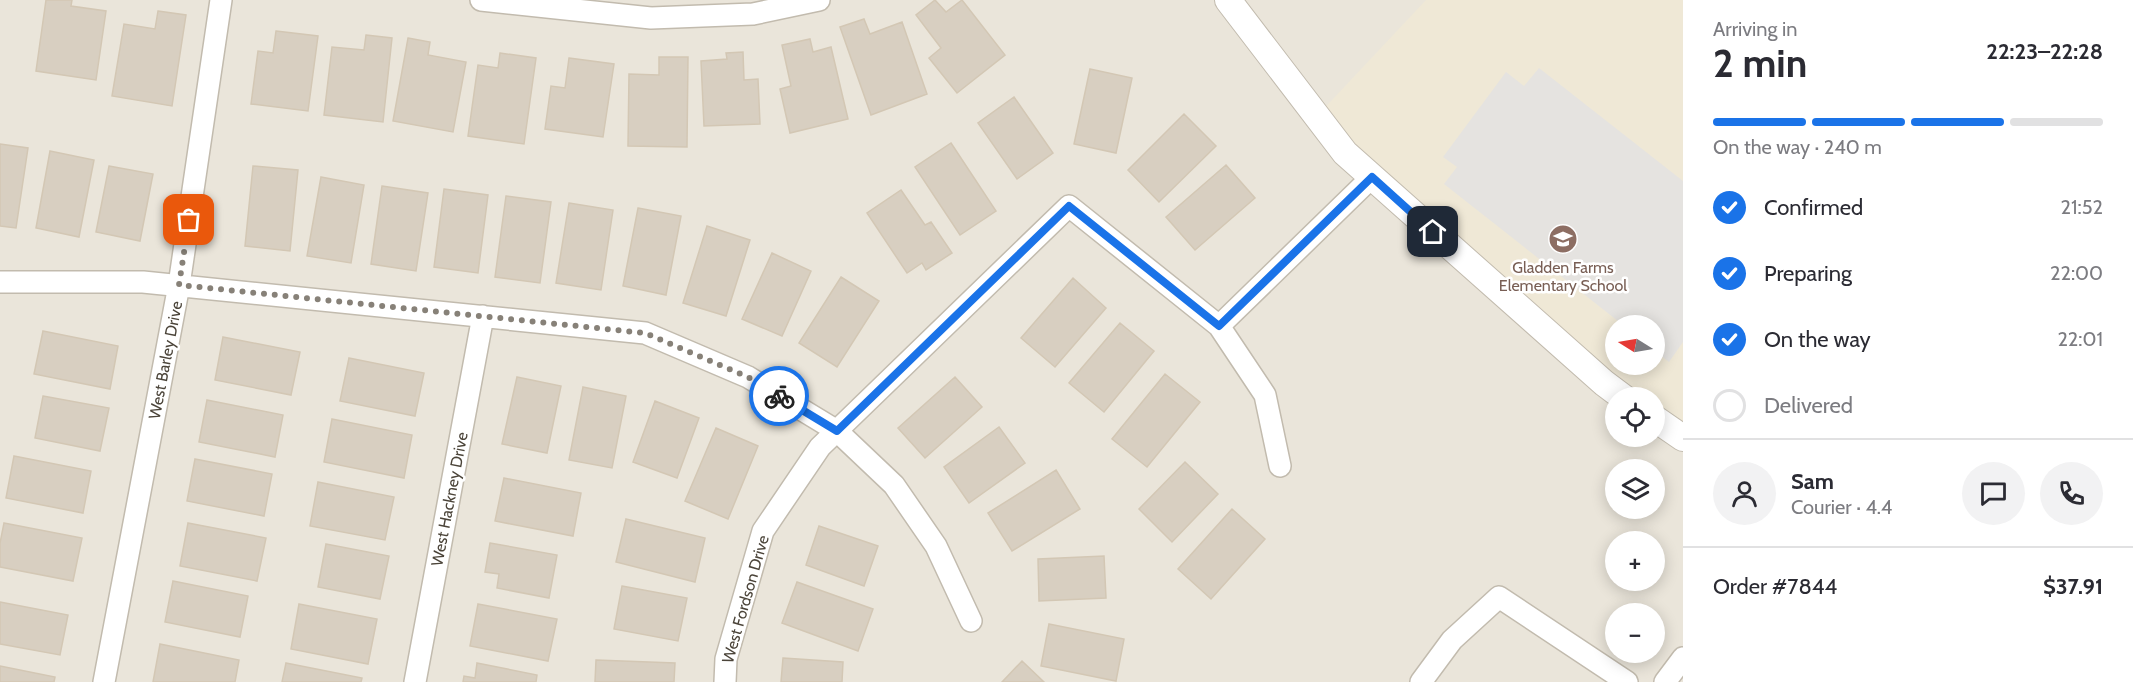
<!DOCTYPE html>
<meta charset="utf-8">
<style>
body{margin:0;font-family:Cabin,sans-serif;background:#f2f2f3;color:#2b2b33;height:100vh;display:flex;flex-direction:column;font-size:22px;white-space:nowrap}
*{box-sizing:border-box;margin:0}
p{font-size:20px;color:#7c7c81}
.icon{flex:none;width:33px;height:33px;fill:none;stroke:currentColor;stroke-width:2;stroke-linecap:round;stroke-linejoin:round}
.map{position:relative;flex:1;overflow:hidden}
.side{display:flex;flex-direction:column;background:#fff;width:450px}
.side>*{flex:none}
.needle{width:39px;rotate:281deg}
.controls{position:absolute;left:1605px;top:315px;display:grid;gap:12px}
.controls a{display:grid;place-items:center;width:60px;height:60px;border-radius:50%;background:#fff;box-shadow:0 3px 15px #0003;font-size:30px}
.pin{position:absolute;display:grid;place-items:center;width:51px;height:51px;color:#fff;margin:-26px;border-radius:12px;box-shadow:0 3px 9px #0006}
.courier{position:absolute;display:grid;place-items:center;width:60px;height:60px;margin:-30px;border:4px solid #1a73e8;border-radius:50%;background:#fff;color:#222;box-shadow:0 2px 8px #0007}
.summary em{font-style:normal;font-weight:700}
.summary div{display:flex;flex-direction:column-reverse}
.summary{display:flex;align-items:center;justify-content:space-between;height:102px;padding:0 30px}
h1{font-size:39px;font-weight:700;line-height:45px}
.bar{display:grid;grid-template-columns:repeat(4,1fr);gap:9px 6px;align-content:center;height:72px;padding:0 30px}
.bar i{height:8px;border-radius:4px;background:#e1e1e2}
.bar .current{background:#1a73e8}
.bar p{grid-column:span 4}
.line{display:flex;align-items:center;gap:15px;padding:0 30px;border-top:2px solid #e1e1e2}
.line div{flex:1}
.round{display:grid;place-items:center;flex:none;width:63px;height:63px;border-radius:32px;background:#f2f2f3}
ol{padding:0 30px;list-style:none}
li{display:flex;align-items:center;gap:18px;height:66px}
li p{margin-inline-start:auto}
li .icon{padding:6px;border-radius:50%;background:#1a73e8;color:#fff;stroke-width:4}
li:last-child{color:#7c7c81}
li i{width:33px;height:33px;border:3px solid #e1e1e2;border-radius:50%}
main{display:flex;flex:1;min-height:0}
.map>svg:first-child{display:block}
</style>
<main>
<div class="map">
<svg width="1683" height="682" viewBox="0 0 1683 682">
<rect width="100%" height="100%" fill="#f6f3ec"/>
<path fill="#eae5da" fill-rule="evenodd" d="M0 0H1683V682H0ZM1616 326H1654V364H1616ZM1616 398H1654V436H1616ZM1616 470H1654V508H1616ZM1616 542H1654V580H1616ZM1616 614H1654V652H1616Z"/>
<path fill="#efe8d6" fill-rule="evenodd" d="M1426 0H1683V438L1655 418 1654 398 1624 397 1317 116ZM1616 326H1654V364H1616Z"/>
<path fill="#e5e3e0" d="M1539 68 1683 181V342L1669 362 1655 351 1654 326 1623 325 1444 184 1457 167 1443 157 1506 72 1524 86Z"/>
<path fill="#d8cfc1" stroke="#d3c7b4" stroke-width="1.5" d="M46 0H72L71 6 106 11 96 80 36 71Z
M935 0 946 12 962 0 1005 55 957 93 929 58 941 48 916 15Z
M158 11 186 15 172 106 112 96 124 24 155 29Z
M864 19 870 34 902 22 927 94 871 115 840 27Z
M276 31 318 36 308 111 251 104 258 51 273 53Z
M366 35 392 38 383 122 324 115 332 47 364 50Z
M408 38 430 42 428 55 466 62 453 132 393 121Z
M810 39 813 52 831 47 848 119 790 133 780 89 791 86 782 45Z
M743 52 744 80 758 79 760 124 704 126 701 61 727 59 726 53Z
M500 53 536 58 524 144 468 136 478 65 498 68Z
M659 57H688L687 147 628 146 629 74 659 75Z
M569 58 614 64 603 137 545 129 551 86 565 88Z
M1090 69 1132 78 1116 153 1074 144Z
M1014 97 1053 153 1017 179 978 123Z
M1184 114 1216 146 1159 202 1128 170Z
M951 143 996 211 960 235 915 167Z
M0 144 28 148 16 228 0 226Z
M50 151 94 160 79 237 36 228Z
M1226 165 1255 198 1195 250 1166 217Z
M109 166 153 174 140 241 96 232Z
M253 166 298 170 290 251 245 246Z
M321 177 364 185 351 263 307 256Z
M382 186 428 193 416 271 371 264Z
M444 189 488 195 478 273 434 267Z
M901 190 925 225 931 222 952 253 926 270 922 263 907 273 867 213Z
M506 196 551 202 540 283 495 277Z
M569 203 613 210 601 290 556 283Z
M638 208 681 216 666 295 623 286Z
M707 226 750 240 726 316 683 303Z
M772 253 811 271 782 336 742 319Z
M841 277 879 301 837 367 799 343Z
M1073 278 1106 308 1055 367 1021 338Z
M1120 323 1154 351 1104 412 1069 383Z
M43 331 118 346 110 389 34 374Z
M223 337 300 352 291 395 215 380Z
M349 358 424 373 415 416 340 401Z
M1165 374 1200 402 1147 467 1112 439Z
M517 377 561 386 547 453 502 444Z
M955 377 982 407 925 458 898 428Z
M583 387 626 396 612 468 569 460Z
M43 396 109 408 100 451 35 438Z
M207 400 283 415 275 457 199 442Z
M655 401 699 418 677 478 633 462Z
M332 419 412 435 404 478 324 462Z
M999 427 1025 463 969 503 944 467Z
M716 428 758 446 728 519 685 501Z
M14 456 91 471 83 513 6 498Z
M195 459 272 474 264 516 187 501Z
M1185 462 1218 494 1172 542 1139 509Z
M1056 470 1080 509 1012 551 988 513Z
M504 478 581 493 573 536 495 521Z
M318 482 394 497 385 540 310 526Z
M1232 509 1265 539 1211 599 1178 569Z
M626 519 705 538 695 582 616 562Z
M4 523 82 538 73 581 0 567V543Z
M188 523 266 538 257 581 180 566Z
M819 526 878 546 864 586 806 565Z
M490 543 557 555 549 598 497 588 499 574 485 572Z
M326 544 389 556 380 599 318 587Z
M1104 556 1106 598 1039 601 1038 559Z
M173 581 248 596 240 637 165 622Z
M797 582 873 609 858 651 782 623Z
M622 586 687 598 678 641 614 629Z
M0 602 68 615 60 655 0 644Z
M299 604 377 619 368 664 291 649Z
M478 604 557 619 548 661 470 646Z
M1049 624 1124 639 1116 681 1041 666Z
M160 644 239 660 235 682H153Z
M783 658 843 662 842 682H781Z
M596 660 675 663 674 682H595Z
M1022 661 1044 682H1002Z
M286 663 362 678 361 682H282Z
M477 663 537 675 536 682H463L464 676 475 678Z
M0 666 55 677 54 682H0Z"/>
<g fill="none" stroke-linecap="round" stroke-linejoin="round">
<g stroke="#c2bbae" stroke-width="24">
<path id="minor" d="M481 0 651 18 753 14 819 0
M0 282H143L645 333 748 377 837 431 894 485 936 546 971 621
M1219 326 1372 177
M104 682 179 285 221 0
M415 682 483 316
M725 682 726 659 763 531 820 447 1069 206 1219 326 1265 395 1280 466
M1421 682 1452 640 1499 597 1627 682
M1665 682 1683 658"/>
</g>
<g stroke="#c2bbae" stroke-width="28">
<path id="tertiary" d="M1228 0 1345 153 1604 383 1624 398
M1654 418 1683 438"/>
</g>
<use href="#minor" stroke="#fff" stroke-width="21"/>
<use href="#tertiary" stroke="#fff" stroke-width="26"/>
</g>
<g fill="none" stroke-linecap="round" stroke-linejoin="round">
<path stroke="#878178" stroke-width="6" stroke-dasharray="0 10.8" d="M189 220 179 285 645 333 748 377 779 396"/>
<path stroke="#1a73e8" stroke-width="8" d="M779 396 837 431 1069 206 1219 326 1372 177 1433 232"/>
</g>
<defs>
<g id="school-disc" transform="scale(1.5)"><circle r="9.5" fill="#8d6e63" stroke="#fff"/><path d="M0-5L7-2L0 1L-7-2ZM-4 1L0 2.5L4 1V4Q0 6-4 4Z" fill="#fff"/></g>
</defs>
<g fill-rule="evenodd">
<use href="#school-disc" x="1563" y="239"/>
</g>
<g text-anchor="middle" stroke-width="5" stroke-linejoin="round" paint-order="stroke">
<g font-size="16" fill="#785e54" stroke="#fff">
<text x="1563" y="273">Gladden Farms<tspan x="1563" dy="18">Elementary School</tspan></text>
</g>
<g font-size="16" fill="#4b4439" stroke="#fff">
<text transform="translate(165 360) rotate(-79)" y="6">West Barley Drive</text>
<text transform="translate(449 499) rotate(-79)" y="6">West Hackney Drive</text>
<text transform="translate(745 599) rotate(-74)" y="6">West Fordson Drive</text>
</g>
</g>
</svg>
<div class="controls">
<a><svg class="needle" viewBox="-14 -14 28 28"><path d="M0-13l5 13h-10z" fill="#e53935"/><path d="M0 13l5-13h-10z" fill="#7c7c81"/></svg></a>
<a><svg class="icon" aria-label="locate" viewBox="0 0 24 24"><circle cx="12" cy="12" r="6"/><path d="M12 2v4M12 18v4M2 12h4M18 12h4"/></svg></a>
<a><svg class="icon" aria-label="layers" viewBox="0 0 24 24"><path d="M12 4l9 5-9 5-9-5zM3 14l9 5 9-5"/></svg></a>
<a>+</a>
<a>−</a>
</div>
<div class="pin" style="left:189px;top:220px;background:#ea580c"><svg class="icon" aria-label="bag" viewBox="0 0 24 24"><path d="M5 8h14l-1 12H6zM9 8a3 3 0 0 1 6 0"/></svg></div>
<div class="pin" style="left:1433px;top:232px;background:#1f2937"><svg class="icon" aria-label="home" viewBox="0 0 24 24"><path d="M3 11l9-7 9 7M6 9v11h12V9"/></svg></div>
<div class="courier" style="left:779px;top:396px"><svg class="icon" aria-label="bike" viewBox="0 0 24 24"><circle cx="6" cy="16" r="4"/><circle cx="18" cy="16" r="4"/><path d="M6 16l4-8h5l3 8M10 8l3 8H6M13 5h3"/></svg></div>
</div>
<section class="side">
<div class="summary"><div><h1>2 min</h1><p>Arriving in</p></div><em>22:23–22:28</em></div>
<div class="bar"><i class="current"></i><i class="current"></i><i class="current"></i><i></i><p>On the way · 240 m</p></div>
<ol>
<li><svg class="icon" aria-label="check" viewBox="0 0 24 24"><path d="M5 12l5 5 9-10"/></svg>Confirmed<p>21:52</p></li>
<li><svg class="icon" aria-label="check" viewBox="0 0 24 24"><path d="M5 12l5 5 9-10"/></svg>Preparing<p>22:00</p></li>
<li><svg class="icon" aria-label="check" viewBox="0 0 24 24"><path d="M5 12l5 5 9-10"/></svg>On the way<p>22:01</p></li>
<li><i></i>Delivered</li>
</ol>
<div class="line" style="height:108px"><a class="round"><svg class="icon" aria-label="person" viewBox="0 0 24 24"><circle cx="12" cy="8" r="4"/><path d="M4 21q1-7 8-7t8 7"/></svg></a><div><b>Sam</b><p>Courier · 4.4</p></div><a class="round"><svg class="icon" aria-label="chat" viewBox="0 0 24 24"><path d="M4 5h16v11H9l-5 4z"/></svg></a><a class="round"><svg class="icon" aria-label="phone" viewBox="0 0 24 24"><path d="M5 4h4l2 5-3 2q2 4 5 5l2-3 5 2v4C11 20 4 13 5 4z"/></svg></a></div>
<div class="line" style="height:78px"><div>Order #7844</div><b>$37.91</b></div>
</section>
</main>
